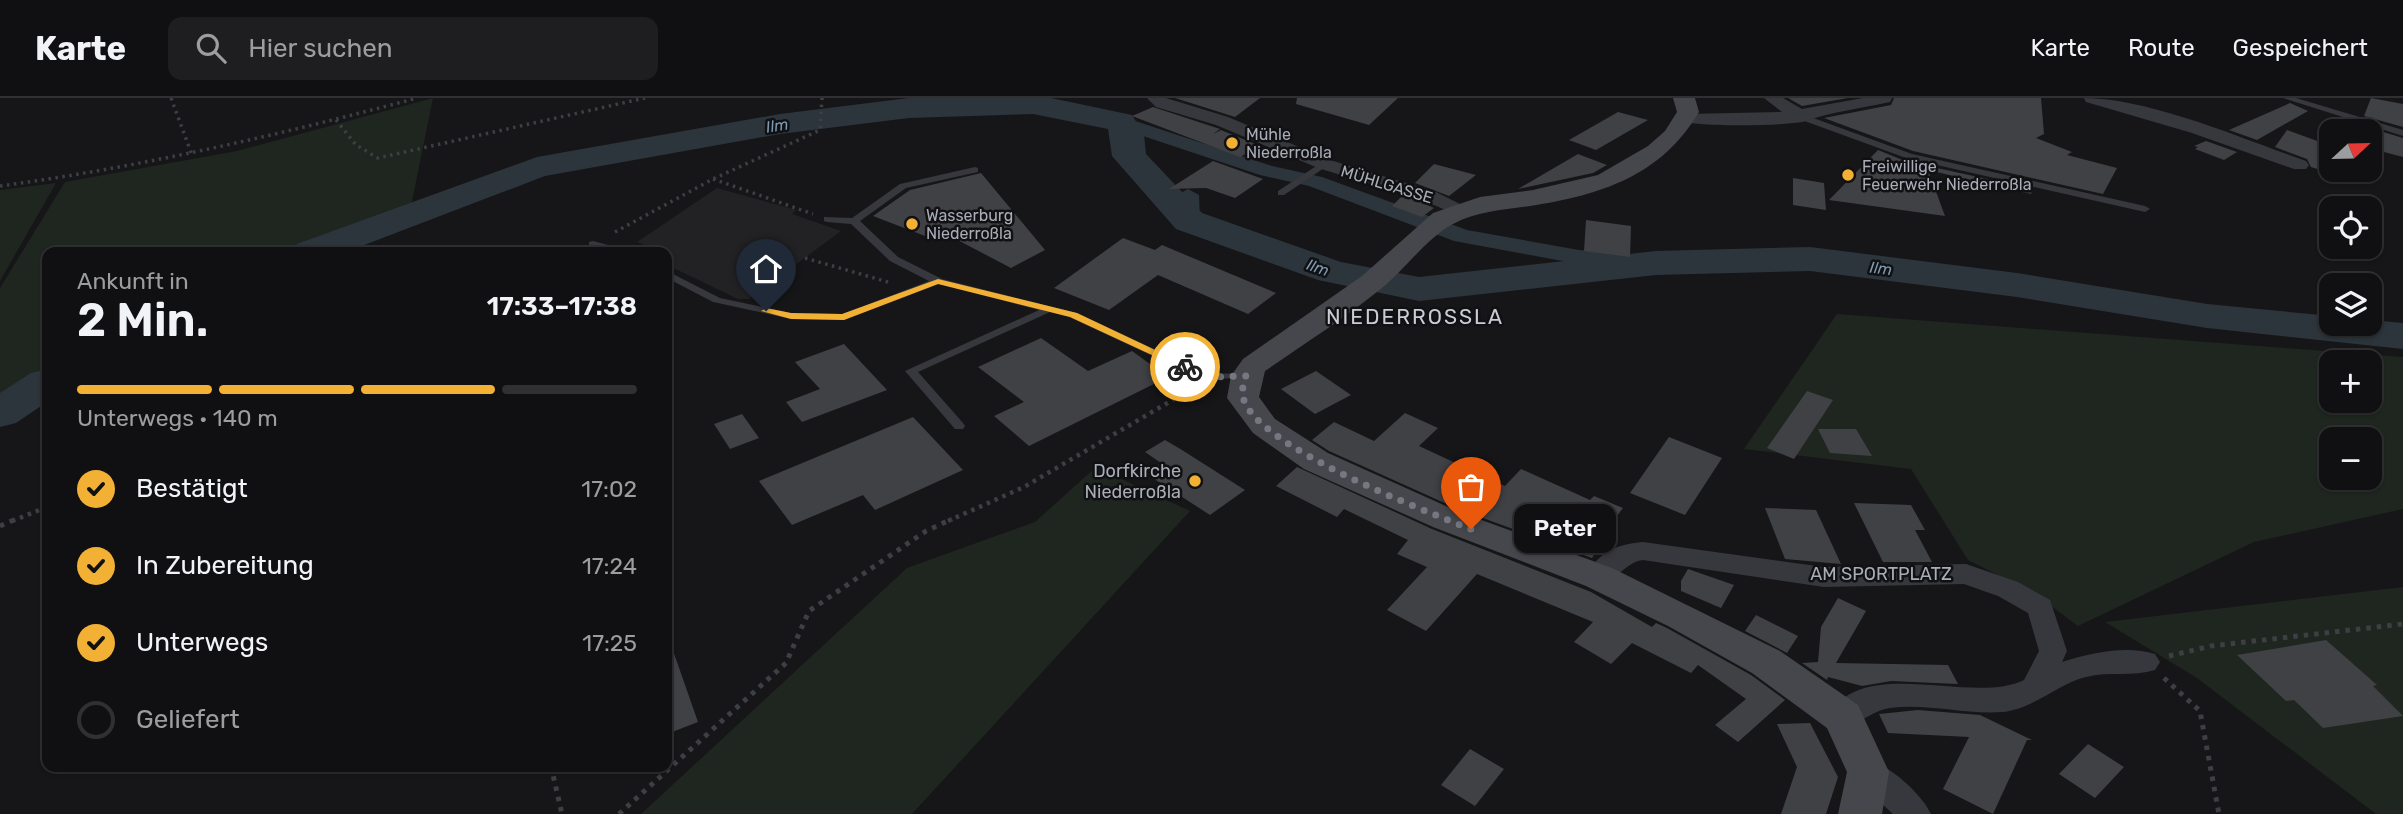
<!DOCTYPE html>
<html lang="de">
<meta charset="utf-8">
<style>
body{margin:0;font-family:Rubik,sans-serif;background:#1e1e20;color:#f1f3f6;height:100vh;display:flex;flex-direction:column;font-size:26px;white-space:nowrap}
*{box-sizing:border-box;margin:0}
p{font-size:23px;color:#9c9d9f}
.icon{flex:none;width:38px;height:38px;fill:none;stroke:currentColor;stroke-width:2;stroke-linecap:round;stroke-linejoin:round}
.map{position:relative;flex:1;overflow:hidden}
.drawer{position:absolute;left:42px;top:149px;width:630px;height:525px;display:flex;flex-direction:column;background:#101012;border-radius:14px;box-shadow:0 2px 5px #0004,0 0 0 2px #303032}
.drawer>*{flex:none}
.needle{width:46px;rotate:68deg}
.controls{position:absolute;left:2319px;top:21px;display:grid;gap:14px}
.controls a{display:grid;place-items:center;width:63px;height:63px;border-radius:14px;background:#101012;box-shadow:0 2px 5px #0004,0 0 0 2px #303032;font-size:35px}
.pin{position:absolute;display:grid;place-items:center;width:60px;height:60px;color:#fff;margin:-72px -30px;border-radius:50% 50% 50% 0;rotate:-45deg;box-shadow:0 0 7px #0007}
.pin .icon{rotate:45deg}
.courier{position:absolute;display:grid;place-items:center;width:70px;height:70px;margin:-35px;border:5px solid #f2b134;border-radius:50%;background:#fff;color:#222;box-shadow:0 2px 9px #0007}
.bubble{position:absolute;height:49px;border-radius:14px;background:#101012;box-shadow:0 2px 5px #0004,0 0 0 2px #303032;font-size:23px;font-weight:600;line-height:49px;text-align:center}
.head em{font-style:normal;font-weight:600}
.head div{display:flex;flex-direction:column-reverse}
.head{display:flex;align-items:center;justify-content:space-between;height:119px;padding:0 35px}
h1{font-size:46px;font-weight:600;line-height:52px}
.bar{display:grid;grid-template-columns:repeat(4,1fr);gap:10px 7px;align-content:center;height:84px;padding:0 35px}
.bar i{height:9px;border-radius:5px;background:#303032}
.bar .active{background:#f2b134}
.bar p{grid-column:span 4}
ol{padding:0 35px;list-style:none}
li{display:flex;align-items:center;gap:21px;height:77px}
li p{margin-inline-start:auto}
li .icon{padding:7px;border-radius:50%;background:#f2b134;color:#111;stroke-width:4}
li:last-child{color:#9c9d9f}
li i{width:38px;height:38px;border:4px solid #303032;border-radius:50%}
header{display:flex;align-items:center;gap:42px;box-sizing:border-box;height:98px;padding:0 35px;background:#101012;border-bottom:2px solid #303032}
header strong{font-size:33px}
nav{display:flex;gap:38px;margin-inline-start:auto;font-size:24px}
.search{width:490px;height:63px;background:#1e1e20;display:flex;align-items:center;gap:18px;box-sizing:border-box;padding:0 24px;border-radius:14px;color:#9c9d9f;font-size:26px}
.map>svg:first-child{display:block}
</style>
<header>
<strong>Karte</strong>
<div class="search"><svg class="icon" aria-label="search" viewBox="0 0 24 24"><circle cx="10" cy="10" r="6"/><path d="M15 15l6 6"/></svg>Hier suchen</div>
<nav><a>Karte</a><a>Route</a><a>Gespeichert</a></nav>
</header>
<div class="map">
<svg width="2403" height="716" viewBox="0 0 2403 716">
<rect width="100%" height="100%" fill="#161618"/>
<path fill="#222225" d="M717 90 796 112 792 116 841 133 749 201H738L667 167V154H647L653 150 637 144Z"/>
<path fill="#1e261f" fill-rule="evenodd" d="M433 0 411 108 300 154H47V273L0 299V190L65 84 237 53Z
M56 85 0 183V184V92Z
M1837 216 2403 259V411L2254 444 2078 528 2035 496 1968 462 1911 371 1744 351ZM2331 264H2370V303H2331ZM2331 341H2370V380H2331Z
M1096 369 1190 413 912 716H641L907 470 1035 424Z
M2403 489V716H2376L2197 580 2105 524Z"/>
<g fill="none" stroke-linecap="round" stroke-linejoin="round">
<path fill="#2c353c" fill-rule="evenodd" d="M1120 18 1272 68 1322 79 1467 132 1579 152 1656 158 1664 160 1668 165 1664 170 1656 172 1579 166 1454 143 1309 88 1260 77 1113 28 1110 24Z
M1188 91 1199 97 1200 123 1189 130 1178 123 1177 97Z"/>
<path fill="#2c353c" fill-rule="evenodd" d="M909 0H1051L1132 17 1144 36 1146 56 1202 115 1341 164 1419 179 1656 153 1810 149 2017 175 2207 206 2331 218V226H2370V222L2403 225V251L2207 230 2017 199 1810 173 1656 177 1419 203 1318 182 1176 131 1112 58 1108 31 1033 16 909 20 780 36 545 78 346 154H292L297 146 537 59 780 16Z
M47 271V304L16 325 0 329V295L31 275Z"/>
</g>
<path fill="#404145" d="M1175 0H1260L1235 19Z
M1297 0H1398L1369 27 1296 6Z
M1788 0H1848L1802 8Z
M1894 0H2041L2044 36 2036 40 2072 54 2067 57 2117 70 2103 96 1913 53 1824 20 1891 7Z
M2371 0 2403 6V29L2364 18Z
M2290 5 2308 13 2257 42 2229 32Z
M1153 9 1220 31 1213 36 1221 32 1260 48 1240 59 1132 18Z
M1618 14 1648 22 1596 52 1569 42Z
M2360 27 2403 40V59L2384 54 2370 68V33H2357Z
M2287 32 2331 48V72H2366L2354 83 2311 69 2307 61 2275 49Z
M2206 43 2237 54 2224 62 2195 51 2198 49 2194 48Z
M1878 52 1905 63 2033 91 2031 96 1928 72 1945 118 1829 102Z
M1578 56 1607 67 1593 75 1518 91Z
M1213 63 1263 81 1235 100 1206 90 1169 91Z
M1434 66 1476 77 1449 98 1415 85Z
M981 75 1045 152 1011 170 948 137 938 143 873 118 910 92Z
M1793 80 1824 85 1826 112 1793 107Z
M1402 98 1421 104 1434 110 1422 119 1392 108Z
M1586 122 1631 128 1630 159 1584 153Z
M1123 140 1155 152 1162 147 1276 195 1248 216 1158 177 1109 212 1054 190Z
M1041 240 1088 273 1132 253 1168 279 1029 348 994 318 1024 304 978 269Z
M844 246 887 292 802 324 786 304 820 291 795 264Z
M1316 273 1351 297 1315 316 1281 291Z
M1807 293 1833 302 1794 361 1767 350Z
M1405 315 1438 330 1419 348 1505 388 1521 371 1590 402 1594 398 1623 410 1595 447 1599 449 1592 460 1458 411 1329 353 1312 342 1334 324 1374 343Z
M742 316 759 340 730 351 714 326Z
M913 319 963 372 875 412 863 397 792 427 759 383Z
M1818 331H1856L1872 358 1830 355Z
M1669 339 1722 360 1685 417 1630 395Z
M1165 342 1182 352 1245 392 1210 417 1145 375 1161 365 1145 354Z
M1297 369 1432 431 1591 494 1652 529 1656 525 1667 530 1751 577 1785 602 1738 644 1715 627 1746 601 1698 567 1691 575 1632 545 1611 566 1574 544 1593 524 1477 476 1426 533 1387 512 1427 469 1397 456 1408 442 1344 411 1337 419 1276 388Z
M1854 405 1911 407 1925 432H1915L1932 464H1883Z
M1765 410 1816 412 1841 466 1785 461Z
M1688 471 1734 487 1721 510 1681 493V483Z
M1838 500 1866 513 1836 565 1948 567 1958 586 1891 583 1862 588 1828 579 1827 582 1802 565 1818 564 1821 529Z
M1756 517 1798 538 1787 555 1745 533Z
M2326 542 2377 587 2373 588 2403 618 2323 630 2294 602 2286 603 2237 557Z
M667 544H670L698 624 667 636Z
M1918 612 1980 617 2032 642H2027L1993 716 1943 691 1969 639 1888 635 1879 616Z
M1810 625 1838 679 1826 716H1781L1797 669 1777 626Z
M2088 646 2124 669 2095 700 2059 676Z
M1470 651 1504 671 1475 708 1441 687Z"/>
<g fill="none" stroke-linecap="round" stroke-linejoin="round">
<path stroke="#3d3f44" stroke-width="3.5" stroke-dasharray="2.5 4.5" stroke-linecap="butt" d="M171 0 192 57
M336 22 356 47 378 60 645 0
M713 81 813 116
M0 88C141 69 279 37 417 0
M615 134 713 81 820 32 822 0
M563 154 578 150
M805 160 888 184"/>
<path stroke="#3d3f44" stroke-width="4.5" stroke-dasharray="3.5 5" stroke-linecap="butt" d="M12 423 47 409
M948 423 1024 389 1193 290"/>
<path stroke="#3d3f44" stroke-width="5" stroke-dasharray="4.5 6" stroke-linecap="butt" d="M0 428 16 421
M2169 558 2211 548 2403 526
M2164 580 2200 613 2219 716
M551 668 562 716
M619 716 786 565 809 513 926 433 952 421"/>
<path fill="#37383d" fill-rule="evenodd" d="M2283 0H2296L2403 32V38Z
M1799 17H1805L1912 56 2145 108 2150 111 2145 114 1906 60 1799 21Z
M1324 63 1329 66 1327 68 1284 97H1278V93Z
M975 69 978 70V74L906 90 860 123 898 159 942 181 1077 215 1208 276 1245 275 1251 278 1249 280 1202 281 1069 219 1050 214 918 274 963 325 965 328 963 331H955L905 273 1039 212 939 186 844 222 791 221 713 204 667 180V173L720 200 791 215 843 216 929 183 890 163 851 126 827 124 824 123V119L852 120 900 86Z
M593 143 627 152 628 154H612L589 148V144Z"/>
<path fill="#37383d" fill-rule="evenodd" d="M1147 0H1166L1228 19 1330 62 1436 94 1472 112 1469 116H1455L1422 102 1318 70 1216 27 1156 9Z
M1764 0H1783L1802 11 1863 0H1892L1890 4C1862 10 1832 14 1806 23 1792 28 1686 30 1677 21L1686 16 1782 14Z
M2084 0C2149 0 2243 41 2306 63L2309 67 2306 71H2294L2192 35 2086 4Z
M1643 444 1824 469 1966 466 2018 484 2050 502 2067 553 2062 564C2090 555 2126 547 2155 556L2160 564 2155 572C2133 579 2109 573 2086 579 2057 586 2034 611 2003 614 1965 617 1928 605 1890 610 1865 614 1854 635 1832 628L1828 619C1861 555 1972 608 2024 582L2039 553 2028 515 1998 498 1964 486 1824 489 1643 462C1618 466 1615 493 1589 486L1585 479C1600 453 1615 447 1643 444Z
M1868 661C1890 668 1921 695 1931 716H1893L1857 683 1852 674 1857 665Z"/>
<path fill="#45474d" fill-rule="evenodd" d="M1673 0H1695L1699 14C1661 78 1601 97 1530 108 1504 112 1477 113 1453 126 1428 139 1404 172 1382 190 1345 220 1304 246 1265 273L1259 299 1275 321 1328 355 1457 413 1612 470 1780 553 1858 607 1889 674 1882 716H1838L1847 674 1827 630 1752 575 1668 528 1586 488 1433 429 1304 371 1253 335 1227 300 1231 278 1243 261 1362 178 1433 115 1480 99 1533 92 1598 77 1648 48 1665 33 1677 14Z"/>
</g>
<path fill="#f2b134" d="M938 181 1077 215 1191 269 1182 271 1070 219 938 186 844 222 791 221 761 213 766 210 791 215 842 216Z"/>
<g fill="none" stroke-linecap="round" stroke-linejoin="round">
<path stroke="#757880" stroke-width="7" stroke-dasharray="0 12.6" d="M1185 269 1206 279 1246 278C1244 285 1241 293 1243 299 1254 348 1425 413 1471 431"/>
</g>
<g fill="#f2b134" stroke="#111113" stroke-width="2.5">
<circle cx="1232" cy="45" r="7"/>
<circle cx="1848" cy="77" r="7"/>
<circle cx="912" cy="126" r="7"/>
<circle cx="1195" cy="383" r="7"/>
</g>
<g text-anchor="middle" stroke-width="5" stroke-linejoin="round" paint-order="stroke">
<g font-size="16" font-style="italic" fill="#7f9bb3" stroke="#111113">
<text transform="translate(777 27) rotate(-9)" y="6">Ilm</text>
<text transform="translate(1318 169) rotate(19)" y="6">Ilm</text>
<text transform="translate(1881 170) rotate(7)" y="6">Ilm</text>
</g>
<g font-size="16" fill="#a8adb8" stroke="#111113" text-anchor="start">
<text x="1246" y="42">Mühle<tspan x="1246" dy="18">Niederroßla</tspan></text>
<text x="1862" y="74">Freiwillige<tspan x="1862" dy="18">Feuerwehr Niederroßla</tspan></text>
<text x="926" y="123">Wasserburg<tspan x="926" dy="18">Niederroßla</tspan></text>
</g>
<g font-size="16" fill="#a8adb8" stroke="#111113">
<text transform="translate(1387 86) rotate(17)" y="6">MÜHLGASSE</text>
</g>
<g font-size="18" fill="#a8adb8" stroke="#111113" text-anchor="end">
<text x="1181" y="379">Dorfkirche<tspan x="1181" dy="21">Niederroßla</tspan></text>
</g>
<g font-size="18" fill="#a8adb8" stroke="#111113">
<text x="1881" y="482">AM SPORTPLATZ</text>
</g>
<g font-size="21" letter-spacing="2" fill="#c9ccd4" stroke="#111113">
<text x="1415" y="226">NIEDERROSSLA</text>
</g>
</g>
</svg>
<div class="controls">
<a><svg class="needle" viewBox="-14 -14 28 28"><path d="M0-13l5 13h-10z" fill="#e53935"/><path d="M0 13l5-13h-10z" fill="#9c9d9f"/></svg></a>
<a><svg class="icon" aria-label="locate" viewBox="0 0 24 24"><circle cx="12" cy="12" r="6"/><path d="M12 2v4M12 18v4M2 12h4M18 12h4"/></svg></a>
<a><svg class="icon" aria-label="layers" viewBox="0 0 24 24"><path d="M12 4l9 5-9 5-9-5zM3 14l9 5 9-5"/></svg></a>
<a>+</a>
<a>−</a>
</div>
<div class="pin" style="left:1471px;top:431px;background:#ea580c"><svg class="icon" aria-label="bag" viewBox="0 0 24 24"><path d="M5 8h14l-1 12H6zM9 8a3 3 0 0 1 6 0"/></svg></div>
<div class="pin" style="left:766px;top:213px;background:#1f2937"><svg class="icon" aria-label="home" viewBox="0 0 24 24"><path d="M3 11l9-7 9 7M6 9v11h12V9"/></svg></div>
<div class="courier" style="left:1185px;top:269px"><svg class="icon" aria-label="bike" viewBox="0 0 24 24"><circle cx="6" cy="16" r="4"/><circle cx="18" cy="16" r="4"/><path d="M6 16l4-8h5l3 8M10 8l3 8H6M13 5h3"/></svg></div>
<div class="bubble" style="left:1514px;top:406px;width:102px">Peter</div>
<section class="drawer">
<div class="head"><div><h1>2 Min.</h1><p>Ankunft in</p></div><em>17:33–17:38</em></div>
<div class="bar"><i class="active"></i><i class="active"></i><i class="active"></i><i></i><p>Unterwegs · 140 m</p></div>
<ol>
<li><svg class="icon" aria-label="check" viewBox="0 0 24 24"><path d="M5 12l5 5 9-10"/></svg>Bestätigt<p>17:02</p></li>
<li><svg class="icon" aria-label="check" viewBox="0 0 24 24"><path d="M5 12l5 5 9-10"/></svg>In Zubereitung<p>17:24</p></li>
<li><svg class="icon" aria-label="check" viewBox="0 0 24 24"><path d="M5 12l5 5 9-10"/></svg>Unterwegs<p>17:25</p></li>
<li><i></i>Geliefert</li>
</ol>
</section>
</div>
